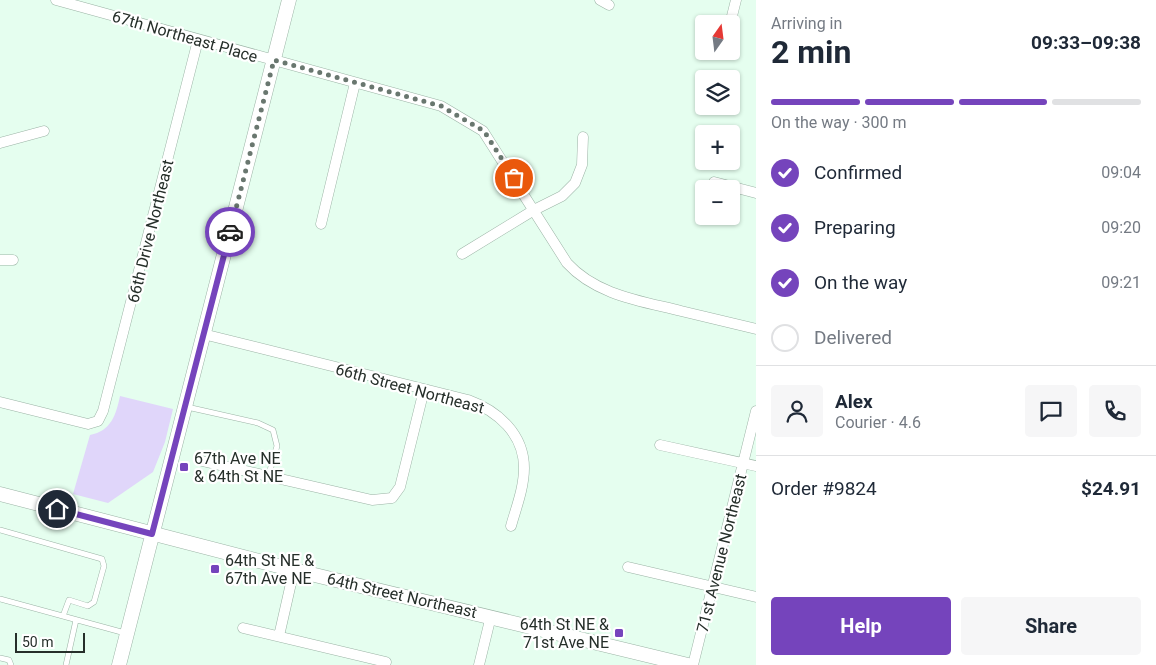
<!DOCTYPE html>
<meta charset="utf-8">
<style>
body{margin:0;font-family:Roboto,sans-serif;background:#f6f6f7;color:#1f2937;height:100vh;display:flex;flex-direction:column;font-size:19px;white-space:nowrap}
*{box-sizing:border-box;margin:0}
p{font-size:16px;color:#747a83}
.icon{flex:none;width:28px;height:28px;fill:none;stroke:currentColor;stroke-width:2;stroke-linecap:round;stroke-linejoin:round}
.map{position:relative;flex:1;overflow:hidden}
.details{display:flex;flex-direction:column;background:#fff;width:400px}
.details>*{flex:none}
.needle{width:32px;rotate:14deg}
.controls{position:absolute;left:695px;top:15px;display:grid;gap:10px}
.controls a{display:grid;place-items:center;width:45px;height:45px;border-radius:5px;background:#fff;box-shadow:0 1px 4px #0004;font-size:25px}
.scale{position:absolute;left:15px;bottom:12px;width:70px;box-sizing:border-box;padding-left:5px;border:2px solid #262f2a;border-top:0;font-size:14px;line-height:18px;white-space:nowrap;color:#262f2a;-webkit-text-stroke:4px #fff;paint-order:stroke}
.pin{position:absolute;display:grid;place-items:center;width:42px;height:42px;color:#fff;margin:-21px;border:2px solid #fff;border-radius:50%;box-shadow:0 1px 5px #0007}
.courier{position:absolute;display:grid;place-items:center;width:50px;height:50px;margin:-25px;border:4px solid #7544bc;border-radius:50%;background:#fff;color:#222;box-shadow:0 1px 6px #0007}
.headline em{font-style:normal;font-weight:700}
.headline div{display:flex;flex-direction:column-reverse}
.headline{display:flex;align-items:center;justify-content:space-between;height:85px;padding:0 15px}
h1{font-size:32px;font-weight:700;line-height:38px}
.bar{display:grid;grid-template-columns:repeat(4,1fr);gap:8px 5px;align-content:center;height:60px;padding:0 15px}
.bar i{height:6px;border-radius:4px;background:#e0e1e3}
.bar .current{background:#7544bc}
.bar p{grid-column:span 4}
.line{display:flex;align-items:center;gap:12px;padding:0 15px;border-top:1px solid #e0e1e3}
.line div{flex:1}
.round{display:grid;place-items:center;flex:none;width:52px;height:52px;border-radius:5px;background:#f6f6f7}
ol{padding:0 15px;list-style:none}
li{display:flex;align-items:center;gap:15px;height:55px}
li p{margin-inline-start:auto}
li .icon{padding:5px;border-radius:50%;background:#7544bc;color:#fff;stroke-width:4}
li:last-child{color:#747a83}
li i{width:28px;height:28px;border:2px solid #e0e1e3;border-radius:50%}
.action{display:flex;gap:10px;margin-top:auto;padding:10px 15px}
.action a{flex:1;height:58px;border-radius:5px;background:#7544bc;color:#fff;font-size:20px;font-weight:700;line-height:58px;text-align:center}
.action a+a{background:#f6f6f7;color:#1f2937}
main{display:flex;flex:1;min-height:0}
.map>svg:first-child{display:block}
</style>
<main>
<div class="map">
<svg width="756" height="665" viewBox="0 0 756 665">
<rect width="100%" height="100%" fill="#e5feef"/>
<path fill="#e0d6fa" d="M120 396 173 409 165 442 153 472 108 503 73 494 90 435C111 431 116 415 120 396Z"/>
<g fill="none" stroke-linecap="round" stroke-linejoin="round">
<g stroke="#9bb3a5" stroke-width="6">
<path id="lane" d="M187 407 258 423 273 430 277 446 268 477
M0 530 102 559 104 566 94 602 88 606 69 600 63 616
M0 599 125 633
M0 658 9 660 11 665
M66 665 76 620"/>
</g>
<g stroke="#9bb3a5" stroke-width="11">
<path id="street" d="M56 0 441 106 483 131 567 263C596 295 641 301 681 311 706 317 731 323 756 329
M600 0 609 5
M730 24 736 0
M0 143 44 131
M714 182 756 193
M321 224 355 83
M462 254 534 210 562 196 575 183 582 165 583 137
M0 260H13
M203 334 468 400C498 411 524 434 524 468 524 488 516 508 511 526
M0 402 88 424 98 421 103 411 198 40
M660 445 756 466
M202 461 372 500 392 498 400 487 424 390
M628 567 756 597
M243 628 386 662
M279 636 294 570
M479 665 491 616
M693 665 756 411"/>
</g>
<g stroke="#9bb3a5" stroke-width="15">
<path id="secondary" d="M0 494 294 570 688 665
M119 665 289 0"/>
</g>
<use href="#lane" stroke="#fff" stroke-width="5"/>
<use href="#street" stroke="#fff" stroke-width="10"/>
<use href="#secondary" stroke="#fff" stroke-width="14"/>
</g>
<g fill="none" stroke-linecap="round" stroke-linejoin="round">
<path stroke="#69776f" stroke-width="5" stroke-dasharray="0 9" d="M230 232 274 60 441 106 484 131 514 178"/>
<path stroke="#7544bc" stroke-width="6" d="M57 509 152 534 230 232"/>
</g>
<g fill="#7544bc" stroke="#fff" stroke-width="2">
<rect x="179" y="462" width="10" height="10" rx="2.5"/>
<rect x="210" y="564" width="10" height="10" rx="2.5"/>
<rect x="614" y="628" width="10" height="10" rx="2.5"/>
</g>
<g text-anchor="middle" stroke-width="4.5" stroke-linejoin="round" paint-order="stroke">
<g font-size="16" fill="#262f2a" stroke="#fff">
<text transform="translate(185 36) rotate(16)" y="6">67th Northeast Place</text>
<text transform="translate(150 231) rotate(-76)" y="6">66th Drive Northeast</text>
<text transform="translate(410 388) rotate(15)" y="6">66th Street Northeast</text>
<text transform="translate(721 553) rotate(-76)" y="6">71st Avenue Northeast</text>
<text transform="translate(402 595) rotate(13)" y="6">64th Street Northeast</text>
</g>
<g font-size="16" fill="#262f2a" stroke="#fff" text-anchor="start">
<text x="194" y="464">67th Ave NE<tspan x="194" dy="18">&amp; 64th St NE</tspan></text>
<text x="225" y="566">64th St NE &amp;<tspan x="225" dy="18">67th Ave NE</tspan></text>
<text x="609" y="630" text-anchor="end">64th St NE &amp;<tspan x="609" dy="18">71st Ave NE</tspan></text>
</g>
</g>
</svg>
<div class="controls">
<a><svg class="needle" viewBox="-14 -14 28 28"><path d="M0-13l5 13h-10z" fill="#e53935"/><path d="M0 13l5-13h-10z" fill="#747a83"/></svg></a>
<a><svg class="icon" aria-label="layers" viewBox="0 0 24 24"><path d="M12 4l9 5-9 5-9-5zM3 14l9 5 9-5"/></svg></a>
<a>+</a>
<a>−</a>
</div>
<div class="scale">50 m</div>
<div class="pin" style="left:514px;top:178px;background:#ea580c"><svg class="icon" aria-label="bag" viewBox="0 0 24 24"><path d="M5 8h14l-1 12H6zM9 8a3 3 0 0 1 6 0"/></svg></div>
<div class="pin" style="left:57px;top:509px;background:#1f2937"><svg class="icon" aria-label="home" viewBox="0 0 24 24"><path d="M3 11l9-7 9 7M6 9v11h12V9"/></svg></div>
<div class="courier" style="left:230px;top:232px"><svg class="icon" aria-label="car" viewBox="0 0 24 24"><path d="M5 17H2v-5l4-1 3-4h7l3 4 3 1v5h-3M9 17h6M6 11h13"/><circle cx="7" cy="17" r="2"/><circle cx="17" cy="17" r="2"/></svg></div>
</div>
<section class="details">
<div class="headline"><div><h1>2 min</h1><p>Arriving in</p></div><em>09:33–09:38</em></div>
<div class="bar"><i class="current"></i><i class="current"></i><i class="current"></i><i></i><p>On the way · 300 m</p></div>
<ol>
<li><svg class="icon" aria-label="check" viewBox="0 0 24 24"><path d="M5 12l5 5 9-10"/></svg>Confirmed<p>09:04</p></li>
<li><svg class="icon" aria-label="check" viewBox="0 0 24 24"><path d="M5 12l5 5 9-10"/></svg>Preparing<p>09:20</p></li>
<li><svg class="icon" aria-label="check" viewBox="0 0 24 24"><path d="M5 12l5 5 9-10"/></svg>On the way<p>09:21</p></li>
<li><i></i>Delivered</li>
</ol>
<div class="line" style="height:90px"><a class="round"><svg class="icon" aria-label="person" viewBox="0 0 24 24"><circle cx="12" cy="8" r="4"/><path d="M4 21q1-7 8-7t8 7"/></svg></a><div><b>Alex</b><p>Courier · 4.6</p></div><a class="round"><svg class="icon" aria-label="chat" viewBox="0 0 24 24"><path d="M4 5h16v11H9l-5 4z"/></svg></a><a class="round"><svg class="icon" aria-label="phone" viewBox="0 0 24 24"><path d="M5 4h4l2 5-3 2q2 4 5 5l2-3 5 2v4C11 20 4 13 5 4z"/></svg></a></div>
<div class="line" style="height:65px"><div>Order #9824</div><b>$24.91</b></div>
<div class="action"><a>Help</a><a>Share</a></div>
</section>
</main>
